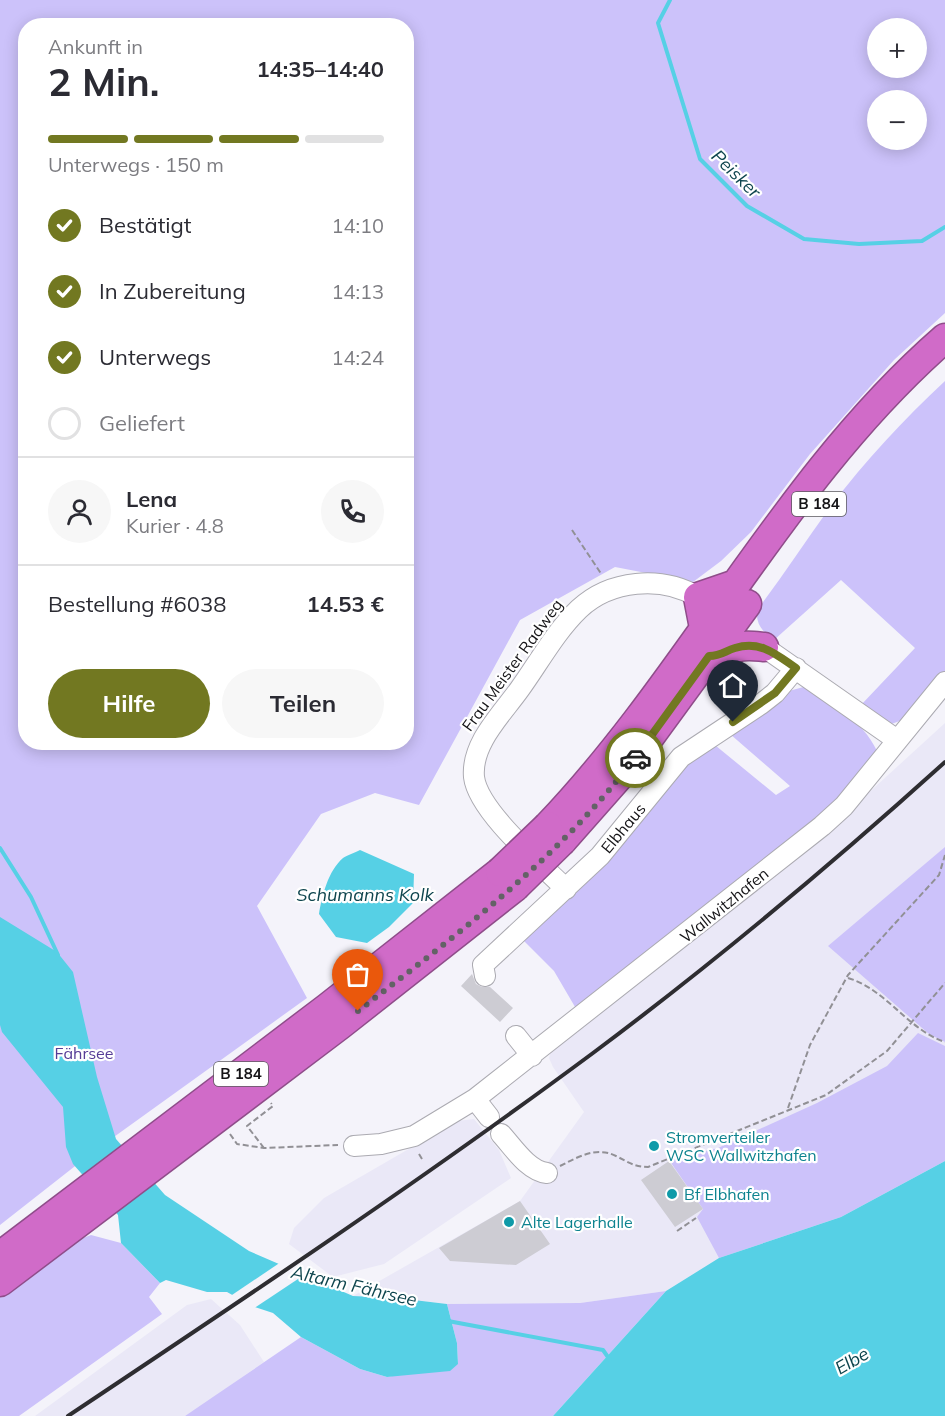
<!DOCTYPE html>
<html lang="de">
<meta charset="utf-8">
<style>
body{margin:0;font-family:Mulish,sans-serif;background:#f7f7f7;color:#2b2b33;height:100vh;display:flex;flex-direction:column;font-size:22px;white-space:nowrap}
*{box-sizing:border-box;margin:0}
p{font-size:20px;color:#7c7c81}
.icon{flex:none;width:33px;height:33px;fill:none;stroke:currentColor;stroke-width:2;stroke-linecap:round;stroke-linejoin:round}
.map{position:relative;flex:1;overflow:hidden}
.sheet{position:absolute;left:18px;top:18px;width:396px;height:732px;display:flex;flex-direction:column;background:#fff;border-radius:24px;box-shadow:0 3px 15px #0003}
.sheet>*{flex:none}
.fabs{position:absolute;left:867px;top:18px;display:grid;gap:12px}
.fabs a{display:grid;place-items:center;width:60px;height:60px;border-radius:50%;background:#fff;box-shadow:0 3px 15px #0003;font-size:30px}
.pin{position:absolute;display:grid;place-items:center;width:51px;height:51px;color:#fff;margin:-62px -26px;border-radius:50% 50% 50% 0;rotate:-45deg;box-shadow:0 0 6px #0007}
.pin .icon{rotate:45deg}
.courier{position:absolute;display:grid;place-items:center;width:60px;height:60px;margin:-30px;border:4px solid #727821;border-radius:50%;background:#fff;color:#222;box-shadow:0 2px 8px #0007}
.summary em{font-style:normal;font-weight:700}
.summary div{display:flex;flex-direction:column-reverse}
.summary{display:flex;align-items:center;justify-content:space-between;height:102px;padding:0 30px}
h1{font-size:39px;font-weight:700;line-height:45px}
.bar{display:grid;grid-template-columns:repeat(4,1fr);gap:9px 6px;align-content:center;height:72px;padding:0 30px}
.bar i{height:8px;border-radius:4px;background:#e1e1e2}
.bar .active{background:#727821}
.bar p{grid-column:span 4}
.line{display:flex;align-items:center;gap:15px;padding:0 30px;border-top:2px solid #e1e1e2}
.line div{flex:1}
.round{display:grid;place-items:center;flex:none;width:63px;height:63px;border-radius:32px;background:#f7f7f7}
ol{padding:0 30px;list-style:none}
li{display:flex;align-items:center;gap:18px;height:66px}
li p{margin-inline-start:auto}
li .icon{padding:6px;border-radius:50%;background:#727821;color:#fff;stroke-width:4}
li:last-child{color:#7c7c81}
li i{width:33px;height:33px;border:3px solid #e1e1e2;border-radius:50%}
.button{display:flex;gap:12px;margin-top:auto;padding:12px 30px}
.button a{flex:1;height:69px;border-radius:36px;background:#727821;color:#fff;font-size:24px;font-weight:700;line-height:69px;text-align:center}
.button a+a{background:#f7f7f7;color:#2b2b33}
.map>svg:first-child{display:block}
</style>
<div class="map">
<svg width="945" height="1416" viewBox="0 0 945 1416">
<rect width="100%" height="100%" fill="#f4f3fa"/>
<path fill="#eae8f7" d="M945 723V1161L711 1263 666 1291 580 1303 447 1304 397 1298 353 1296 520 1201 584 1112 553 1067 549 1058 551 1051 852 808Z
M474 1119 499 1150 511 1178 384 1264 333 1277 289 1244 294 1228 324 1198 457 1121Z
M211 1299 240 1325 264 1362 207 1402 185 1416H35L187 1305Z"/>
<path fill="#ccc2fa" fill-rule="evenodd" d="M0 0H945V313L894 360 810 454 751 532 721 561 693 582 615 567 520 620 419 805 375 793 321 814 257 906 307 998 93 1152 0 1225ZM26 26H406V742H26ZM878 28H916V68H878ZM878 100H916V140H878Z
M945 381V671L905 719 886 726 861 705 915 648 841 580 774 640C762 631 756 625 757 610 783 576 806 540 831 506 865 461 904 419 945 381Z
M807 686C835 705 862 720 877 751L840 799 578 1012 554 971 521 938 685 760 710 741 776 795 790 786 730 734 789 691Z
M945 847V1042L929 1034 828 946Z
M918 1033 945 1046V1161L841 1217 719 1258 697 1217 703 1209 669 1160 718 1148 817 1103 887 1066Z
M91 1235 121 1243 160 1283 149 1297 162 1314 19 1416H0V1294L78 1240Z
M666 1291 553 1416H185L301 1337 360 1369 387 1377 458 1364 457 1343 447 1304 580 1303Z"/>
<path fill="#56d0e5" d="M360 850 414 874 413 903 389 927 367 943 336 937 319 914C322 896 328 871 343 858 347 855 355 853 360 850Z
M0 917 57 952 73 972 97 1077 116 1139 165 1195 249 1251 353 1296 397 1298 447 1304 457 1343 458 1364 450 1371 387 1377 360 1369 301 1337 273 1313 252 1306 227 1292H207L166 1280 160 1283 121 1243 118 1215 73 1164 66 1147 63 1107 2 1032 0 1025Z
M945 1161V1416H553L666 1291 719 1258 841 1217Z"/>
<path fill="#f4f3fa" d="M281 1262 307 1273 253 1309 229 1297Z"/>
<g fill="none" stroke-linecap="round" stroke-linejoin="round">
<path stroke="#56d0e5" stroke-width="4" d="M670 0 658 23 700 159 747 206 804 239 859 244 922 241 945 227
M0 848 31 897 58 955
M448 1321 603 1350 610 1360"/>
</g>
<path fill="#cdccd3" d="M472 974 476 984 482 987H490L513 1008 500 1022 461 986Z
M669 1161 703 1209 675 1227 641 1180Z
M520 1201 550 1244 516 1265 450 1261 439 1248Z"/>
<g fill="none" stroke-linecap="round" stroke-linejoin="round">
<g stroke="#abaab1" stroke-width="22">
<path id="minor" d="M764 647 897 740
M566 889C541 864 478 811 474 777 471 744 501 715 519 690 538 664 555 632 579 609 610 580 661 575 698 597
M485 976 483 965 600 856 681 757 761 704 775 693 796 668
M516 1036 532 1056
M475 1099 489 1117
M501 1134C513 1147 528 1171 547 1173
M354 1146 381 1144 414 1136 475 1099 822 826 844 806 945 682"/>
</g>
<g stroke="#8f4d8a" stroke-width="31">
<path id="highway" d="M704 628 698 597 736 584
M709 656C720 656 723 653 733 649 743 644 754 646 764 647
M548 826C693 674 785 477 945 338
M562 841 630 764 747 604
M0 1256 327 1008 500 872
M0 1282 340 1025 515 887"/>
</g>
<path stroke="#919095" stroke-width="2" stroke-dasharray="6 3" stroke-linecap="butt" d="M572 530 602 575
M848 978C886 989 908 1030 945 1042
M788 1108 810 1045 848 975 939 875 945 855
M230 1134 237 1144 264 1148 338 1145
M264 1148 247 1126 273 1106 271 1103
M419 1154 422 1159
M560 1166C578 1157 596 1146 616 1156 628 1162 634 1167 648 1167L826 1095 887 1051 945 983
M677 1231 696 1218"/>
<use href="#minor" stroke="#fff" stroke-width="20"/>
<use href="#highway" stroke="#d06bc8" stroke-width="28"/>
<path stroke="#2e2d31" stroke-width="4" d="M68 1416C245 1298 422 1180 593 1053 715 962 832 864 945 762"/>
<g stroke="#8f4d8a" stroke-width="31" stroke-linecap="butt">
<path id="highway-bridge" d="M500 872 548 826
M515 887 562 841"/>
</g>
<use href="#highway-bridge" stroke="#d06bc8" stroke-width="28"/>
</g>
<g fill="none" stroke-linecap="round" stroke-linejoin="round">
<path stroke="#636266" stroke-width="6" stroke-dasharray="0 10.8" d="M358 1011C458 934 558 859 635 758"/>
<path stroke="#727821" stroke-width="8" d="M635 758 709 656C721 656 725 651 735 648 761 640 777 655 796 668L775 693 733 722"/>
</g>
<g fill="#0f9aa8" stroke="#fff" stroke-width="2">
<circle cx="654" cy="1146" r="6"/>
<circle cx="672" cy="1194" r="6"/>
<circle cx="509" cy="1222" r="6"/>
</g>
<g text-anchor="middle" stroke-width="4.5" stroke-linejoin="round" paint-order="stroke">
<g fill="#fff" stroke="#5b5a5d" stroke-width="1.5">
<rect x="792" y="492" width="54" height="24" rx="4.5"/>
<rect x="214" y="1062" width="54" height="24" rx="4.5"/>
</g>
<g font-size="15" font-weight="bold" fill="#151417">
<text x="819" y="509">B 184</text>
<text x="241" y="1079">B 184</text>
</g>
<g font-size="16" fill="#151417" stroke="#fff">
<text transform="translate(512 665) rotate(-54)" y="6">Frau Meister Radweg</text>
<text transform="translate(623 828) rotate(-50)" y="6">Elbhaus</text>
<text transform="translate(724 905) rotate(-39)" y="6">Wallwitzhafen</text>
</g>
<g font-size="16" fill="#563c96" stroke="#fff">
<text x="84" y="1059">Fährsee</text>
</g>
<g font-size="16" fill="#0d838f" stroke="#fff" text-anchor="start">
<text x="666" y="1143">Stromverteiler<tspan x="666" dy="18">WSC Wallwitzhafen</tspan></text>
<text x="684" y="1200">Bf Elbhafen</text>
<text x="521" y="1228">Alte Lagerhalle</text>
</g>
<g font-size="18" font-style="italic" fill="#0e454e" stroke="#fff">
<text transform="translate(736 174) rotate(44)" y="6">Peisker</text>
<text x="365" y="901">Schumanns Kolk</text>
<text transform="translate(354 1286) rotate(13)" y="6">Altarm Fährsee</text>
<text transform="translate(852 1361) rotate(-30)" y="6">Elbe</text>
</g>
</g>
</svg>
<div class="fabs">
<a>+</a>
<a>−</a>
</div>
<div class="pin" style="left:358px;top:1011px;background:#ea580c"><svg class="icon" aria-label="bag" viewBox="0 0 24 24"><path d="M5 8h14l-1 12H6zM9 8a3 3 0 0 1 6 0"/></svg></div>
<div class="pin" style="left:733px;top:722px;background:#1f2937"><svg class="icon" aria-label="home" viewBox="0 0 24 24"><path d="M3 11l9-7 9 7M6 9v11h12V9"/></svg></div>
<div class="courier" style="left:635px;top:758px"><svg class="icon" aria-label="car" viewBox="0 0 24 24"><path d="M5 17H2v-5l4-1 3-4h7l3 4 3 1v5h-3M9 17h6M6 11h13"/><circle cx="7" cy="17" r="2"/><circle cx="17" cy="17" r="2"/></svg></div>
<section class="sheet">
<div class="summary"><div><h1>2 Min.</h1><p>Ankunft in</p></div><em>14:35–14:40</em></div>
<div class="bar"><i class="active"></i><i class="active"></i><i class="active"></i><i></i><p>Unterwegs · 150 m</p></div>
<ol>
<li><svg class="icon" aria-label="check" viewBox="0 0 24 24"><path d="M5 12l5 5 9-10"/></svg>Bestätigt<p>14:10</p></li>
<li><svg class="icon" aria-label="check" viewBox="0 0 24 24"><path d="M5 12l5 5 9-10"/></svg>In Zubereitung<p>14:13</p></li>
<li><svg class="icon" aria-label="check" viewBox="0 0 24 24"><path d="M5 12l5 5 9-10"/></svg>Unterwegs<p>14:24</p></li>
<li><i></i>Geliefert</li>
</ol>
<div class="line" style="height:108px"><a class="round"><svg class="icon" aria-label="person" viewBox="0 0 24 24"><circle cx="12" cy="8" r="4"/><path d="M4 21q1-7 8-7t8 7"/></svg></a><div><b>Lena</b><p>Kurier · 4.8</p></div><a class="round"><svg class="icon" aria-label="phone" viewBox="0 0 24 24"><path d="M5 4h4l2 5-3 2q2 4 5 5l2-3 5 2v4C11 20 4 13 5 4z"/></svg></a></div>
<div class="line" style="height:78px"><div>Bestellung #6038</div><b>14.53 €</b></div>
<div class="button"><a>Hilfe</a><a>Teilen</a></div>
</section>
</div>
